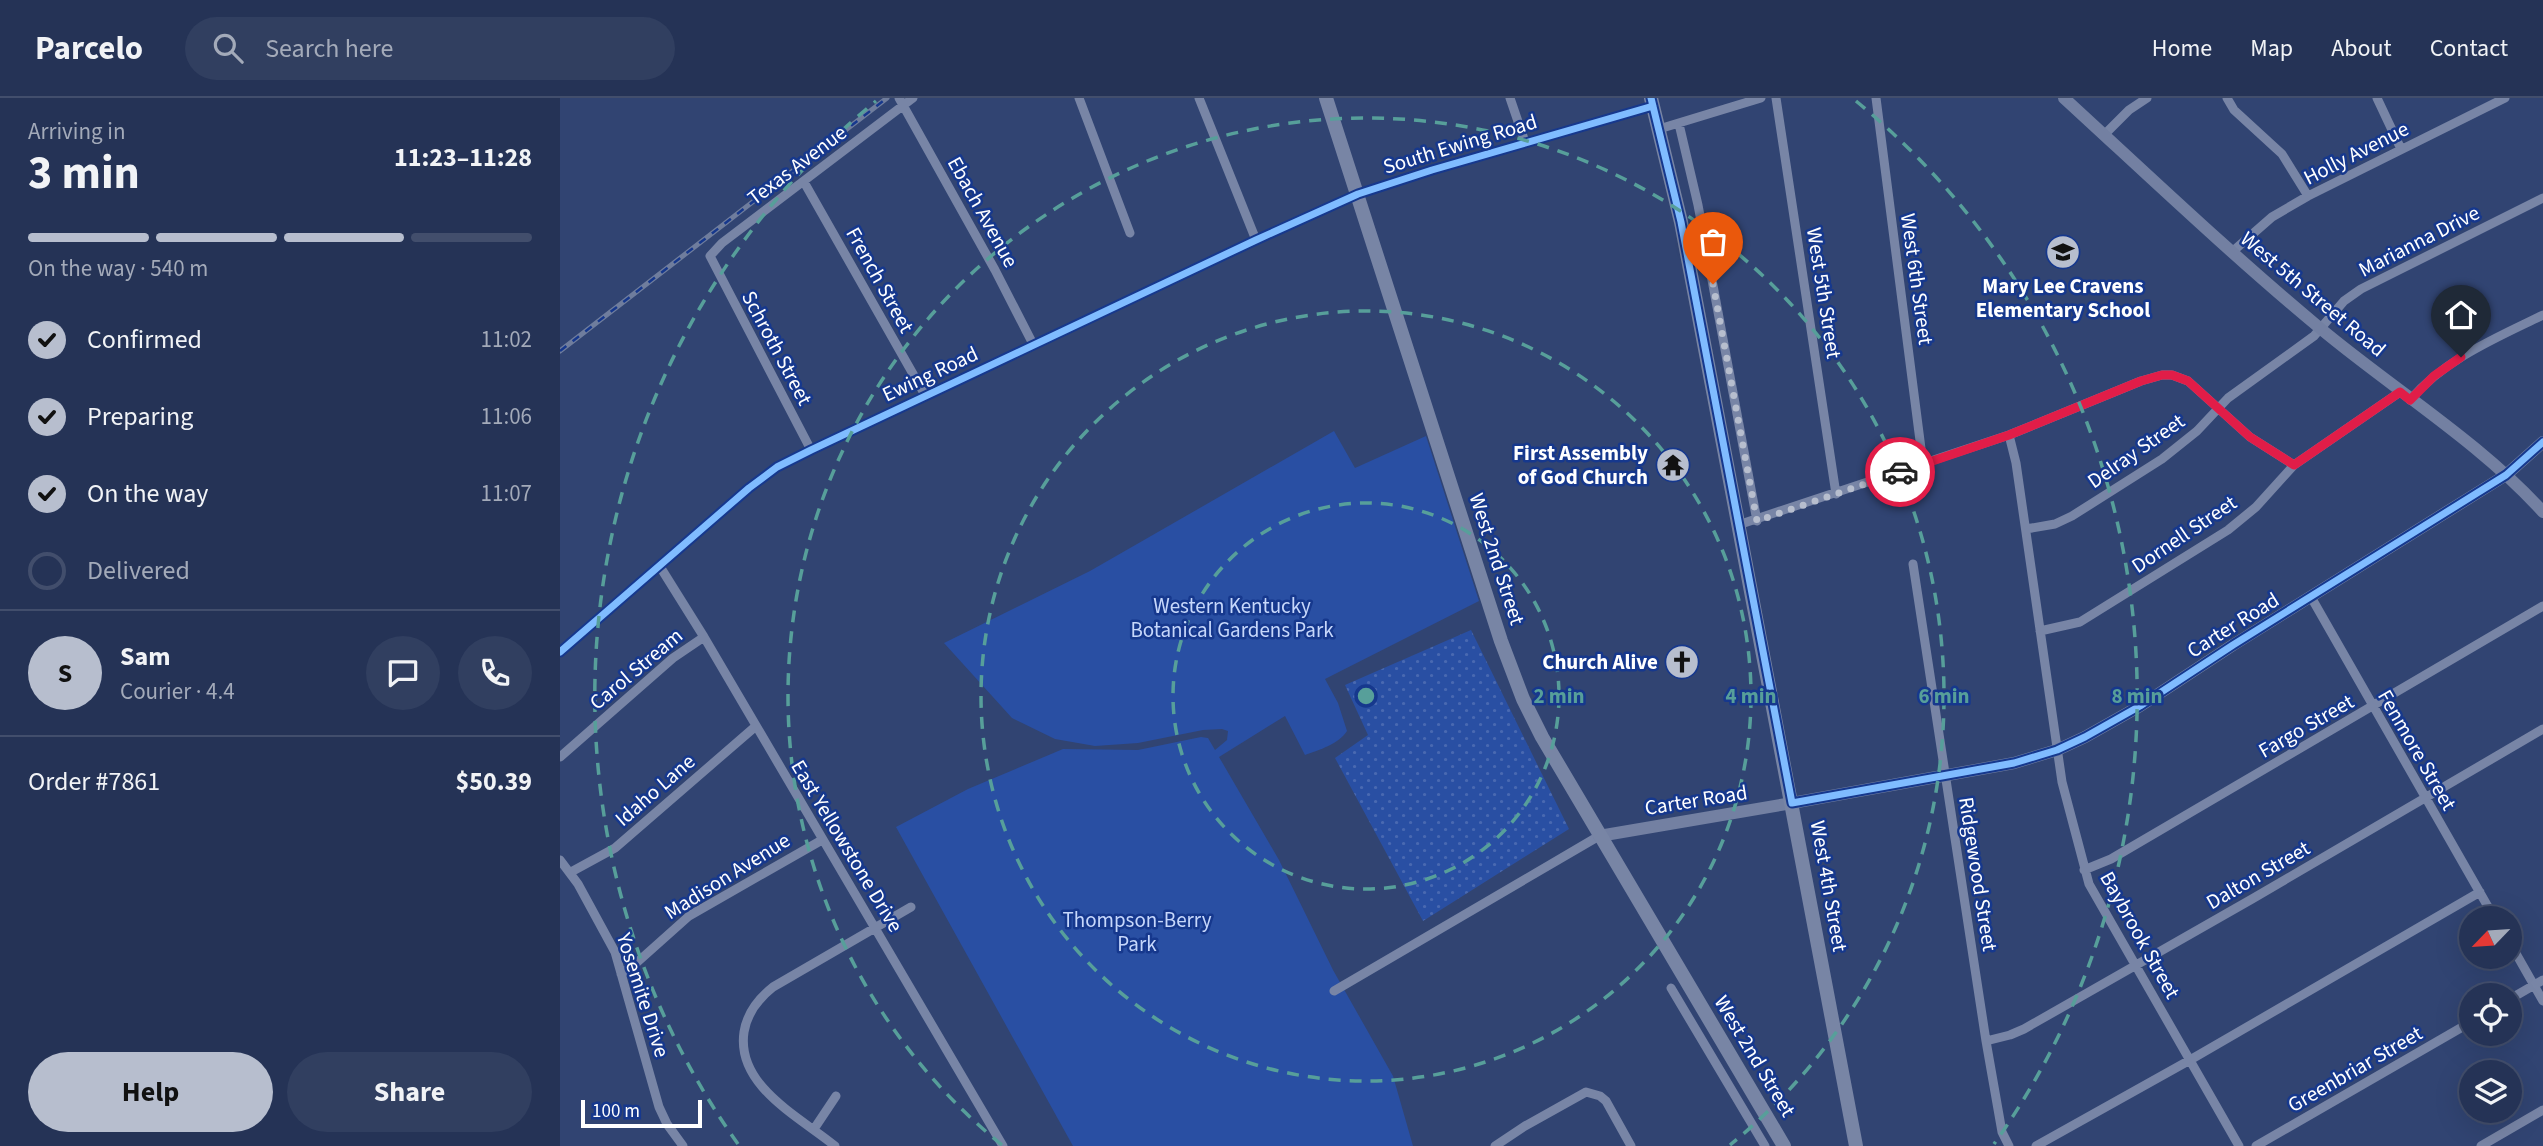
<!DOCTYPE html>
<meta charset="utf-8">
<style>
body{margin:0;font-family:"Source Sans 3",sans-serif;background:#313f60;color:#f1f3f6;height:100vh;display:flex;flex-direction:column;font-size:26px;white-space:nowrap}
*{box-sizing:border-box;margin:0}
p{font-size:23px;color:#a3aab9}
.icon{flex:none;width:38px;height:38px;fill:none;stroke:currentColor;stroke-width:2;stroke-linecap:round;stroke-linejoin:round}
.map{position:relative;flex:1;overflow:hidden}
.details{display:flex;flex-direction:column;background:#253356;width:560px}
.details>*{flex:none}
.needle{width:46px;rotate:245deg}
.tools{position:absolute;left:1899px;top:808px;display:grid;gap:14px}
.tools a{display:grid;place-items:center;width:63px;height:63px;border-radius:50%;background:#253356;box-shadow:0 7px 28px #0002,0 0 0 2px #424e6c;font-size:35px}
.scale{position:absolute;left:21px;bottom:18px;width:121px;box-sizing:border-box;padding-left:7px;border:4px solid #fff;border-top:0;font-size:19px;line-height:24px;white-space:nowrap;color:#fff;-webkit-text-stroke:5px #16388d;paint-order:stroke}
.pin{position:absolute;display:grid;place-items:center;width:60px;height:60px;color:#fff;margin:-72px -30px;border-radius:50% 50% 50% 0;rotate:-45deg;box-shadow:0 0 7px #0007}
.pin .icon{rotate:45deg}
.courier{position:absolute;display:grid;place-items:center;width:70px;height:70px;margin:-35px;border:5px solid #e11d48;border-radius:50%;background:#fff;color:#222;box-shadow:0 2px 9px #0007}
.summary em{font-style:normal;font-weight:700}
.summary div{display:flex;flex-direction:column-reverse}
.summary{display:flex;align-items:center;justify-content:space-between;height:119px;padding:0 28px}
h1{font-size:46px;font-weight:700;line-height:52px}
.bar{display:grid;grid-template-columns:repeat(4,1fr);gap:10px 7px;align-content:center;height:84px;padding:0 28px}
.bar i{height:9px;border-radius:5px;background:#424e6c}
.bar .active{background:#b7bece}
.bar p{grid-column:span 4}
.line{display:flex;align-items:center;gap:18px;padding:0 28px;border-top:2px solid #424e6c}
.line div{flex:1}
.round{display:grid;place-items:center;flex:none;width:74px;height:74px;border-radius:37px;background:#313f60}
ol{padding:0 28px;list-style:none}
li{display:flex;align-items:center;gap:21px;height:77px}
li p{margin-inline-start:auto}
li .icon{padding:7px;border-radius:50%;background:#b7bece;color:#111;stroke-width:4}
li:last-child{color:#a3aab9}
li i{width:38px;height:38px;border:4px solid #424e6c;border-radius:50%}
.action{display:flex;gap:14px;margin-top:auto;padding:14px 28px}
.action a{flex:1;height:80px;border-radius:42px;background:#b7bece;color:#111;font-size:28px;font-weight:700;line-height:80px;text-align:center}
.action a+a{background:#313f60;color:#f1f3f6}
header{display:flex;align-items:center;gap:42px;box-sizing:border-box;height:98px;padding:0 35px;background:#253356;border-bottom:2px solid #424e6c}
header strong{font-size:33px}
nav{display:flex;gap:38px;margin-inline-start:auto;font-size:24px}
.search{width:490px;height:63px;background:#313f60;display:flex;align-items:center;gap:18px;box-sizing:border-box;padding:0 24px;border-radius:38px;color:#a3aab9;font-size:26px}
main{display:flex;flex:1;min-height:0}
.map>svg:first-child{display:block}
</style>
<header>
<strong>Parcelo</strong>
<div class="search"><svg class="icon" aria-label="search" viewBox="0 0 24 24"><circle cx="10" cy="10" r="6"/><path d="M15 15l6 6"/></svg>Search here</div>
<nav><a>Home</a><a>Map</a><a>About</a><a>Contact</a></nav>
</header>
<main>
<section class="details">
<div class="summary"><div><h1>3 min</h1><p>Arriving in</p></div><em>11:23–11:28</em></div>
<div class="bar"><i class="active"></i><i class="active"></i><i class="active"></i><i></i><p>On the way · 540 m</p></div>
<ol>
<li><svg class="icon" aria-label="check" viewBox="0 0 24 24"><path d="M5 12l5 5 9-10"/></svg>Confirmed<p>11:02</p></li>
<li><svg class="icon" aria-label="check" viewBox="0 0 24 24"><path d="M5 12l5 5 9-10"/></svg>Preparing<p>11:06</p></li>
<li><svg class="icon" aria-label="check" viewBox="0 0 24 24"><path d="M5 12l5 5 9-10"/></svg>On the way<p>11:07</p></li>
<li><i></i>Delivered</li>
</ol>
<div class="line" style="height:126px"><b class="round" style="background:#b7bece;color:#111">S</b><div><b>Sam</b><p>Courier · 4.4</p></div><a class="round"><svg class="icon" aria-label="chat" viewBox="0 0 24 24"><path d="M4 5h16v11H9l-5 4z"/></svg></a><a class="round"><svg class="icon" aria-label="phone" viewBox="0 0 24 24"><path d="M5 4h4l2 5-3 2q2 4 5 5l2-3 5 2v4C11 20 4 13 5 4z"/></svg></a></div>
<div class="line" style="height:91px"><div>Order #7861</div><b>$50.39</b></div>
<div class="action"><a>Help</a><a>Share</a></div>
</section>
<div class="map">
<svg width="1983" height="1048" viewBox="0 0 1983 1048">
<defs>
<pattern id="grass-dots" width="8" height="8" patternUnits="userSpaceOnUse" patternTransform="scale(1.75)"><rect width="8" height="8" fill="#294fa3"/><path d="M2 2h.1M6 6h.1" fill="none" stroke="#4969b1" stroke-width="1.8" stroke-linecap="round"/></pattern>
</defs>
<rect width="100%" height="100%" fill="#314472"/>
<path fill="url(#grass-dots)" d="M911 532 1009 731 863 823 775 660 808 637 785 587Z"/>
<path fill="#294fa3" d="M774 333 795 370 866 338 919 503 765 581 778 605 787 633C779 646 759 652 745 657L725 618 659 659 719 762 773 872 833 978 853 1048H513L336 729 408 691 503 651 578 652 641 639 648 640 655 652 667 642 668 633 662 631 643 632 578 645 535 648 495 641 452 620 384 545 530 473Z"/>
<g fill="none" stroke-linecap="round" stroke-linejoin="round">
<path stroke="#7885a6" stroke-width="9" d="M339 0 435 172 473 246
M519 0 570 135
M639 0 696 142
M950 0 965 44
M1216 0 1276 396
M1316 0 1363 366
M1667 0 1674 12 1722 56 1748 98
M1817 0 1841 51
M1119 26 1138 107 1197 423
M1099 31 1201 0
M1544 37 1569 12 1587 0
M244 84 365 297
M1672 154 1712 119 1748 98 1945 0
M1850 302C1885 261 1936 240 1983 217
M1449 337 1456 365 1502 684 1529 786 1679 1048
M251 352 150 158 162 145 353 0
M1178 427 1449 337 1581 283 1602 277H1612L1628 283 1690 339 1734 367
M1466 431 1495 426 1512 418 1602 361 1637 333 1668 300 1754 238 1784 203 1801 191 1983 100
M1353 466 1426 943 1442 1034 1449 1048
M99 467 144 539 443 1048
M1751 499 1935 821
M1480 533 1520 524 1668 432 1696 409 1734 367 1840 294
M0 554 189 390 217 369 251 352 696 142 798 96 872 72 1093 8
M0 659 113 560 144 539
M0 762 18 786 55 854 99 1009 107 1026 123 1048
M1524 772 1551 761 1983 508
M11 774 55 750 196 628
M1950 845 1983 903
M61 876 73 868 129 818 262 742
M1111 890 1205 1048
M774 893 1039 738
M1950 901 1983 882
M1426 943 1450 937 1464 931 1692 801 1983 631
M254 1031 276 998
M275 1048C240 1019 176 988 184 934 187 915 198 901 213 889L351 809
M935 1048 965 1028 1026 994 1040 998 1046 1003 1071 1048
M1476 1048 1630 962 1920 794
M1696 1048 1911 924
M1921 1048 1983 1012"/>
<path stroke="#7380a2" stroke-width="12" d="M1504 0C1589 78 1673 158 1761 231 1833 291 1921 345 1983 414
M1039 738 1232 705 1454 665 1497 652 1525 639 1580 608 1673 547 1946 377 1983 344"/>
<path stroke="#7885a5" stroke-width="14" d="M766 0 941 543 963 601 982 639 1224 1048
M1091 0 1121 124 1296 1048"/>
<g stroke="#6f7d9d" stroke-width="5">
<path id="rail" d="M0 253 327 0"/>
</g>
<use href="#rail" stroke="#16388d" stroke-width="2.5" stroke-dasharray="8" stroke-linecap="butt"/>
<g stroke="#16388d" stroke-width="11">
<path id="cycleway" d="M1091 0 1121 124 1232 705 1454 665 1497 652 1525 639 1580 608 1673 547 1946 377 1983 344
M0 554 189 390 217 369 251 352 696 142 798 96 872 72 1093 8"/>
</g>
<use href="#cycleway" stroke="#80bcff" stroke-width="7"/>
</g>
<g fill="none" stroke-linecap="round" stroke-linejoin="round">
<path stroke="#b7bece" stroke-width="7" stroke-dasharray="0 12.6" d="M1153 186 1197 423 1340 374"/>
<path stroke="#e11d48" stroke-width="9" d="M1340 374 1449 337 1581 283 1602 277H1612L1628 283 1690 339 1734 367 1840 294 1850 302 1874 278 1901 259"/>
</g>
<g fill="none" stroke="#579f9a" stroke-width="3.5" stroke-dasharray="12 9">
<circle cx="806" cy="598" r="193"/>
<circle cx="806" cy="598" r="385"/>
<path d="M442 1047A578 578 0 1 1 1170 1047"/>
<path d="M178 1046A771 771 0 0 1 316 3M1296 3A771 771 0 0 1 1434 1046"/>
</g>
<defs>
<g id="school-disc" transform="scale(1.75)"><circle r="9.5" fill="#b7bece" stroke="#16388d"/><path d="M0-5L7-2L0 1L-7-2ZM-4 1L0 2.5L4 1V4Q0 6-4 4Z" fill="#111"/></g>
<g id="temple-disc" transform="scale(1.75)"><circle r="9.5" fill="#b7bece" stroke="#16388d"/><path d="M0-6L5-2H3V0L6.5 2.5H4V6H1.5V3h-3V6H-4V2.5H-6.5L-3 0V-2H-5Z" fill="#111"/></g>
<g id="church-disc" transform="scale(1.75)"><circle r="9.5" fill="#b7bece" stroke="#16388d"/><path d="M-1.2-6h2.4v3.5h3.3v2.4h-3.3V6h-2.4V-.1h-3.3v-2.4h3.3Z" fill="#111"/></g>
</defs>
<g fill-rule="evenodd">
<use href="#school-disc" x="1503" y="154"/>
<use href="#temple-disc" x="1113" y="367"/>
<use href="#church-disc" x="1122" y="564"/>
</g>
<g text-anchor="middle" stroke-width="5" stroke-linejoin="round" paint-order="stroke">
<g font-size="21" fill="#fff" stroke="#16388d">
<text transform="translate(900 46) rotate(-17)" y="7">South Ewing Road</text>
<text transform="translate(1796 55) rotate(-27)" y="7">Holly Avenue</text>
<text transform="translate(237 67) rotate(-37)" y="7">Texas Avenue</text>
<text transform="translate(423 114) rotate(61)" y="7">Ebach Avenue</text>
<text transform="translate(1859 143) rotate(-27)" y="7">Marianna Drive</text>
<text transform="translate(1357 181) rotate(82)" y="7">West 6th Street</text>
<text transform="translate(320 182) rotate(61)" y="7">French Street</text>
<text transform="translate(1264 195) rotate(81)" y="7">West 5th Street</text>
<text transform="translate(1753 196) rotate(40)" y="7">West 5th Street Road</text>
<text transform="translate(217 250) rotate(62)" y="7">Schroth Street</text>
<text transform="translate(370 276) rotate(-25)" y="7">Ewing Road</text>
<text transform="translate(1576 353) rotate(-35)" y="7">Delray Street</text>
<text transform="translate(1624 436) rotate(-34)" y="7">Dornell Street</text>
<text transform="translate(937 461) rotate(72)" y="7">West 2nd Street</text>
<text transform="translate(1673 527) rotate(-32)" y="7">Carter Road</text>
<text transform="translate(76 571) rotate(-40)" y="7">Carol Stream</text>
<text transform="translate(1746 628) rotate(-30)" y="7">Fargo Street</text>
<text transform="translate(1857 652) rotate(60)" y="7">Fenmore Street</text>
<text transform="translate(95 692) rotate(-41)" y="7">Idaho Lane</text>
<text transform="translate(1136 702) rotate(-9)" y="7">Carter Road</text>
<text transform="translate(287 748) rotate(59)" y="7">East Yellowstone Drive</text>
<text transform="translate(1418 776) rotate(81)" y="7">Ridgewood Street</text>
<text transform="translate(1698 777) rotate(-30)" y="7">Dalton Street</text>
<text transform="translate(167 778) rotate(-32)" y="7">Madison Avenue</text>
<text transform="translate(1269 788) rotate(80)" y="7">West 4th Street</text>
<text transform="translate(1580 837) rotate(61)" y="7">Baybrook Street</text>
<text transform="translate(83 897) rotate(72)" y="7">Yosemite Drive</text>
<text transform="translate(1195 958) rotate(59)" y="7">West 2nd Street</text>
<text transform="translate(1795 971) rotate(-30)" y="7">Greenbriar Street</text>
</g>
<g font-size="21" font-weight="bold" fill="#fff" stroke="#16388d" text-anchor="end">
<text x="1503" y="195" text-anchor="middle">Mary Lee Cravens<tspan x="1503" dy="24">Elementary School</tspan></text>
<text x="1088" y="362">First Assembly<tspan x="1088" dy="24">of God Church</tspan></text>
<text x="1098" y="571">Church Alive</text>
</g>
<g font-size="21" fill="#c6d7fb" stroke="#16388d">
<text x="672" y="515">Western Kentucky<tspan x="672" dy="24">Botanical Gardens Park</tspan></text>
<text x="577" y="829">Thompson-Berry<tspan x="577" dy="24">Park</tspan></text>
</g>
</g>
<circle cx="806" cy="598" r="10" fill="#579f9a" stroke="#16388d" stroke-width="3.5"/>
<g font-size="21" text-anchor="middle" font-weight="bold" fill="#579f9a" stroke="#16388d" stroke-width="5" stroke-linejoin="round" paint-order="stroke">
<text x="999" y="605">2 min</text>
<text x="1191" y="605">4 min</text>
<text x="1384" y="605">6 min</text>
<text x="1577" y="605">8 min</text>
</g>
</svg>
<div class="tools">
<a><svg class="needle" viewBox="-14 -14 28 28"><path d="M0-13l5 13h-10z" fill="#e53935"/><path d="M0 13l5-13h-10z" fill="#a3aab9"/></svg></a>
<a><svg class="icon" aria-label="locate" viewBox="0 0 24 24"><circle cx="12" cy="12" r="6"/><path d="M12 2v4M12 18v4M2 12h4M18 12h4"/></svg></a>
<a><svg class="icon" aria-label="layers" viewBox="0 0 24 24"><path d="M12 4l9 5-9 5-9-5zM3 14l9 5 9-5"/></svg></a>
</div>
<div class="scale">100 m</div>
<div class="pin" style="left:1153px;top:186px;background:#ea580c"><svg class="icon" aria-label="bag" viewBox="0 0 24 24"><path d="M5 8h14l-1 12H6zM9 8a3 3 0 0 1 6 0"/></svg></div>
<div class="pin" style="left:1901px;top:259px;background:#1f2937"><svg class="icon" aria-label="home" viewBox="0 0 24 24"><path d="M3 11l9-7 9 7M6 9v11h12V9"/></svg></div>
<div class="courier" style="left:1340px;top:374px"><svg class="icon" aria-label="car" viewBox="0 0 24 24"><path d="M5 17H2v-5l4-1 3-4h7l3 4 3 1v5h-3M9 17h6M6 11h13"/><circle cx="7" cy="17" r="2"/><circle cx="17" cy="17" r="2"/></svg></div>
</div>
</main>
